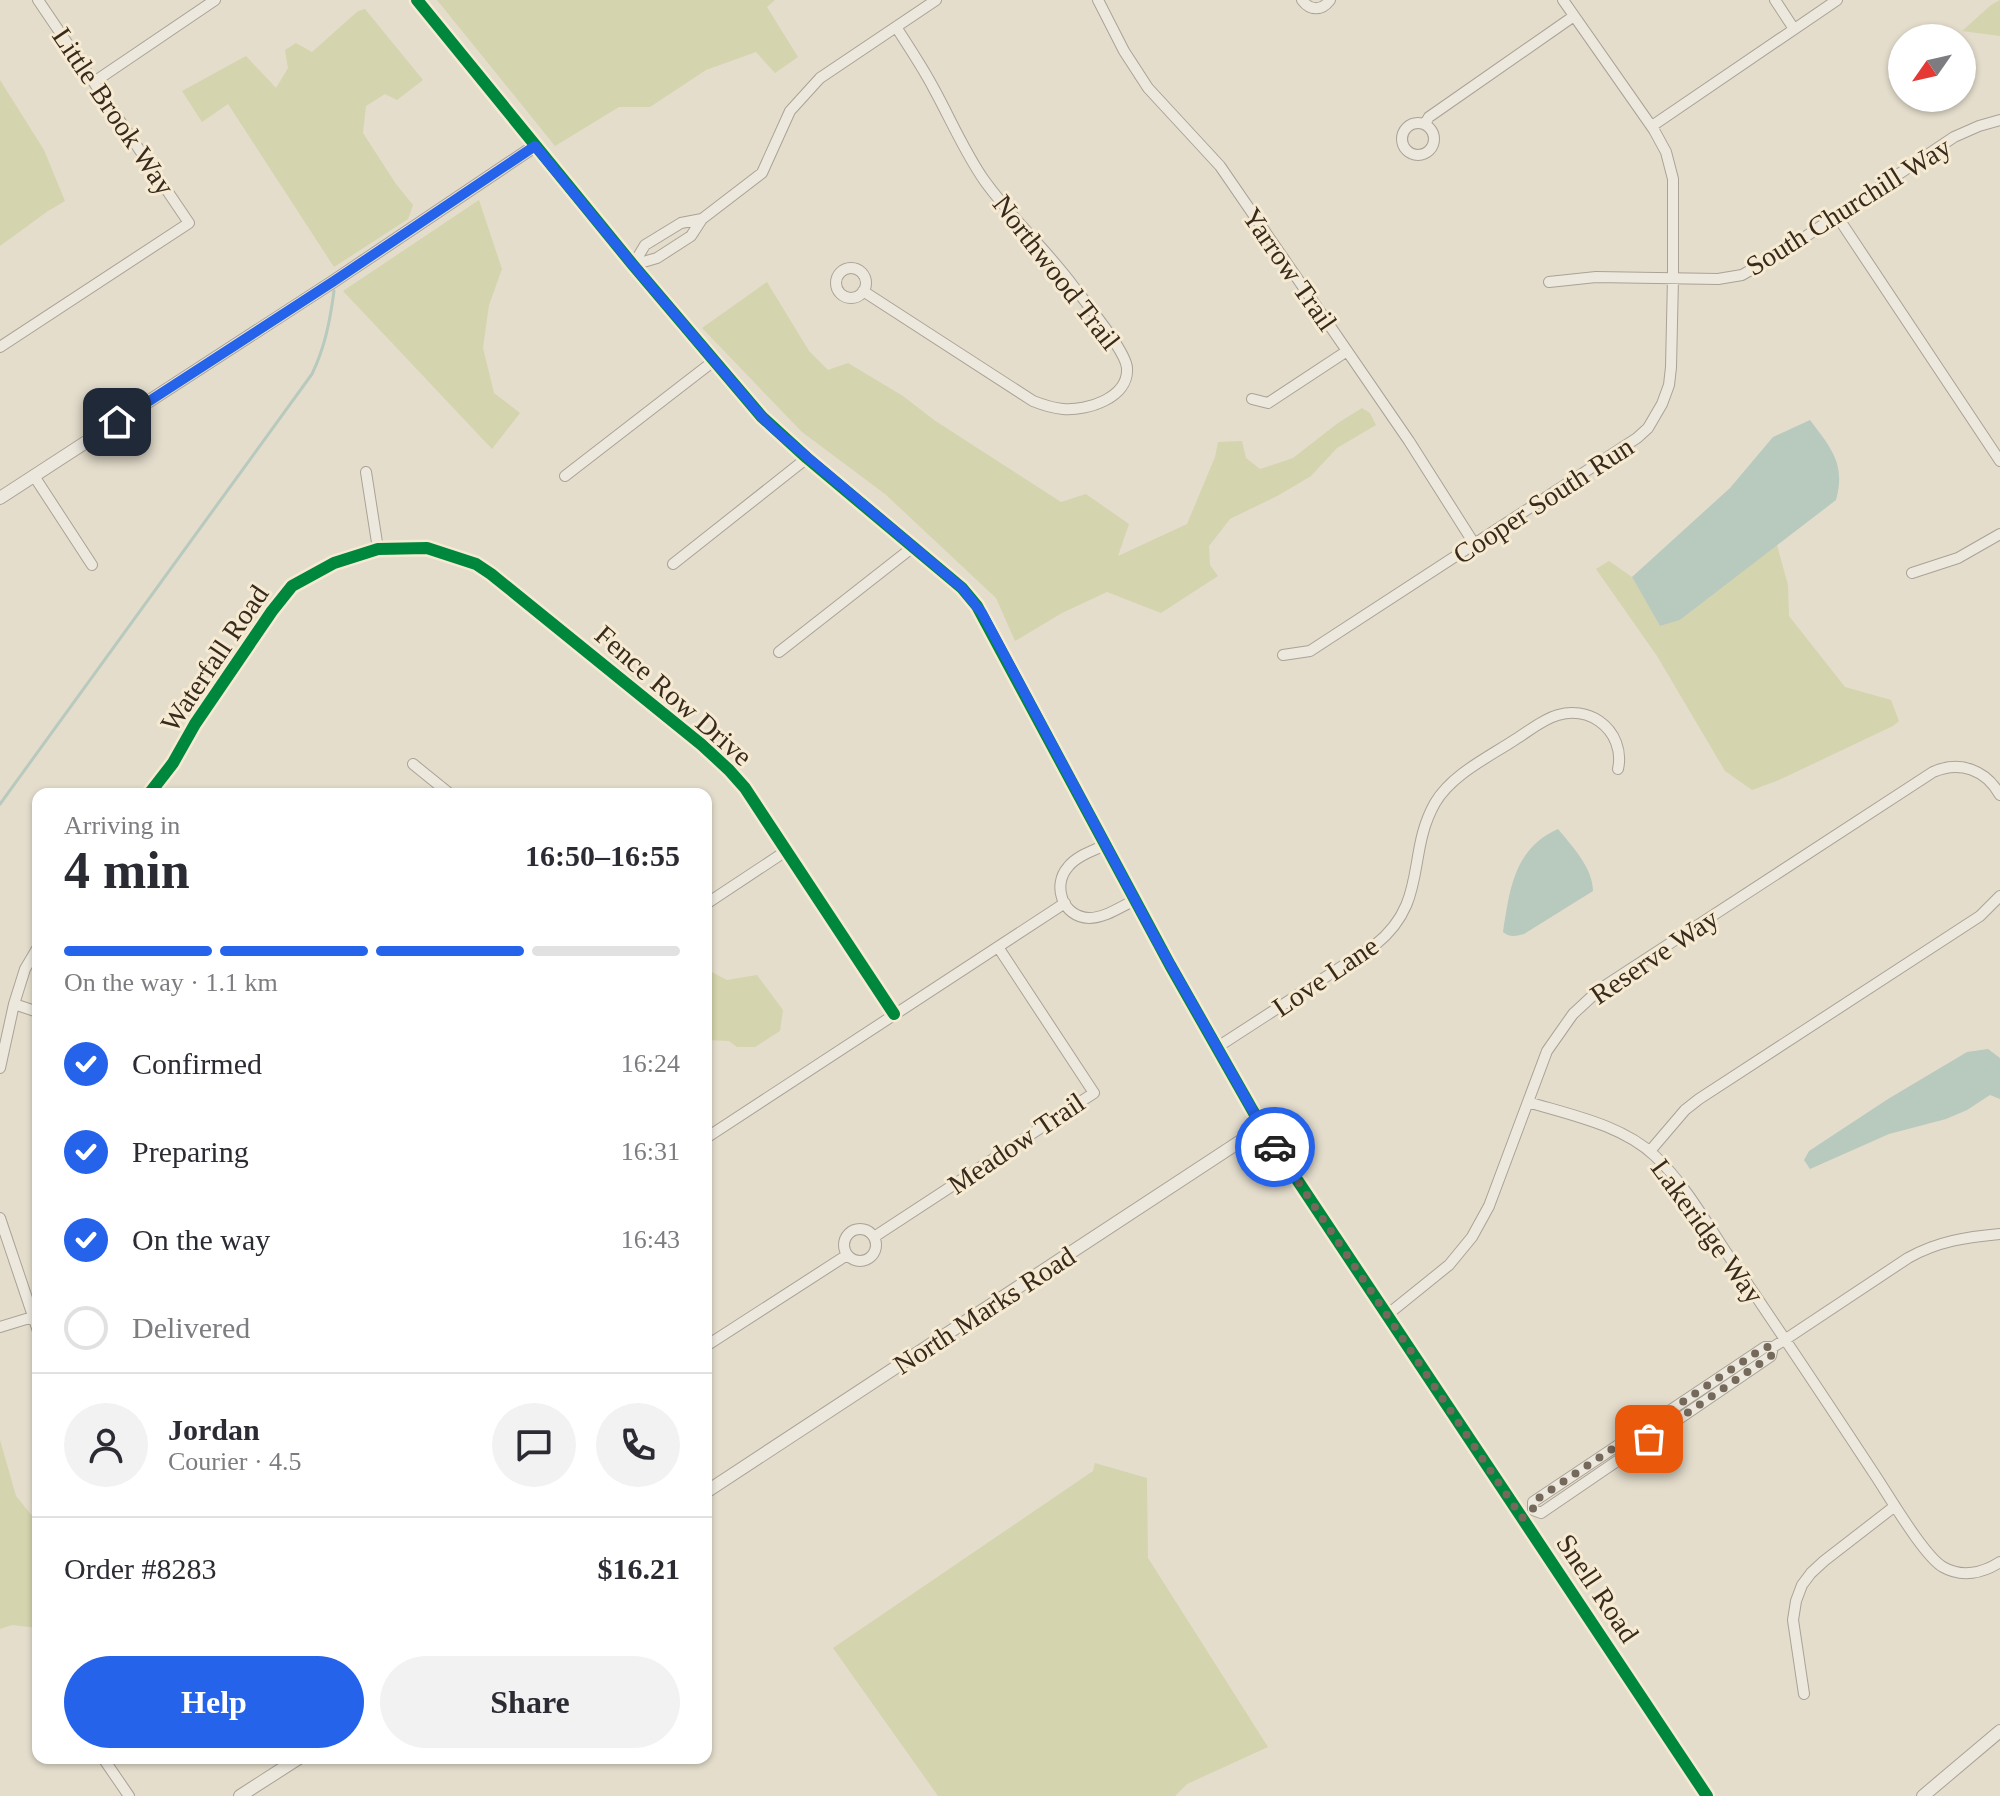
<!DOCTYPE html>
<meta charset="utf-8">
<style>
body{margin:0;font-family:"Times New Roman",serif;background:#f2f2f3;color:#2b2b33;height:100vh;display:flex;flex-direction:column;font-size:30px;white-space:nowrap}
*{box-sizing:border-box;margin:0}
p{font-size:26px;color:#7c7c81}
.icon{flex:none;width:44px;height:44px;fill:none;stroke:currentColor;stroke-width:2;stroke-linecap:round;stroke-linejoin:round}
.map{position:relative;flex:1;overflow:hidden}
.drawer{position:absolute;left:32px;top:788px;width:680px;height:976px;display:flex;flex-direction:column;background:#fff;border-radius:16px;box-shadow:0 2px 6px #0004}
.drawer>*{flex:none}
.needle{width:52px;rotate:236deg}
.buttons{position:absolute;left:1888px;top:24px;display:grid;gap:16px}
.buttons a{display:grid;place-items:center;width:88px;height:88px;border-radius:50%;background:#fff;box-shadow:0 2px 6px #0004;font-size:40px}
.pin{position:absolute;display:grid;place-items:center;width:68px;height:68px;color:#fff;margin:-34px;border-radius:16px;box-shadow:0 4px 12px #0006}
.courier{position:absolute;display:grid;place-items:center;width:80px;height:80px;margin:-40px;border:6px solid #2563eb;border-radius:50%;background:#fff;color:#222;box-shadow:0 2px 10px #0007}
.head em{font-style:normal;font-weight:800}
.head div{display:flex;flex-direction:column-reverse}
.head{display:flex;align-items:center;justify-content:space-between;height:136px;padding:0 32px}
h1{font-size:52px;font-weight:800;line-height:60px}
.bar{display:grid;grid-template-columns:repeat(4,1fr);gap:12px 8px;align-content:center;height:96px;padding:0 32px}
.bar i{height:10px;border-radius:6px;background:#e1e1e2}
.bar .on{background:#2563eb}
.bar p{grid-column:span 4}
.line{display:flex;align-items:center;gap:20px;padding:0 32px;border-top:2px solid #e1e1e2}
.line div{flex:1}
.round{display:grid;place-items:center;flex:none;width:84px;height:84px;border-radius:42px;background:#f2f2f3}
ol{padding:0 32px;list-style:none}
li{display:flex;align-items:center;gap:24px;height:88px}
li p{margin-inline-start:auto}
li .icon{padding:8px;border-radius:50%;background:#2563eb;color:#fff;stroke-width:4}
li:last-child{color:#7c7c81}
li i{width:44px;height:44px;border:4px solid #e1e1e2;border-radius:50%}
.cta{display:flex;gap:16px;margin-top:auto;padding:16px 32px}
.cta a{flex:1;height:92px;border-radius:48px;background:#2563eb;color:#fff;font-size:32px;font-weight:800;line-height:92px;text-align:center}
.cta a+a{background:#f2f2f3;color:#2b2b33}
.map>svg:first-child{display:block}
</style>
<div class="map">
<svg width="2000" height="1796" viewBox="0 0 2000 1796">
<rect width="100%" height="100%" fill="#e4ddcc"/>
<path fill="#d4d4ae" d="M437 0H775L767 7 798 57 775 73 756 52 706 70 650 107H619L555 146Z
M2000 0V36L1962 31 1991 5Z
M365 9 423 80 397 100 385 94 366 106 363 133 396 184 413 205 408 219 334 267 228 104 202 122 182 91 246 56 276 88 288 68 285 50 296 43 312 52 358 11Z
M0 80 44 150 65 201 48 211 0 246Z
M479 200 502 269 489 305 483 348 494 393 520 413 492 449 343 291Z
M767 282 809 351 828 370 848 363 903 396 934 420 1061 502 1086 494 1129 524 1118 556 1187 524 1215 457 1218 442 1242 441 1246 458 1260 469 1293 458 1338 423 1362 408 1370 413 1376 425 1337 448 1311 476 1279 495 1230 519 1209 546 1210 565 1218 576 1161 613 1107 592 1062 613 1015 641 996 598 885 494 802 432 702 328Z
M1777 545 1788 585 1789 616 1845 687 1891 700 1899 721 1893 726 1779 780 1752 790 1725 771 1657 656 1596 569 1609 561 1632 577 1660 626 1680 620Z
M706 969 727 980 757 975 783 1010 780 1031 755 1047H737L729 1041 706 1040Z
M0 1440 16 1496 38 1523V1628L12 1625 0 1629Z
M1095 1463 1147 1478 1148 1558 1268 1747 1187 1784 1175 1796H938L833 1648 1093 1471Z"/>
<path fill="#b8c9be" d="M1810 420C1831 448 1846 464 1836 500L1680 620 1660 626 1632 577 1730 488 1773 437Z
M1558 829C1572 846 1593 868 1593 891L1524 934C1515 936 1511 938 1503 932 1510 888 1514 849 1558 829Z
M1988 1049 2000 1058V1099L1990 1095 1967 1110 1946 1119 1889 1134 1810 1169 1804 1160 1809 1151 1888 1099 1967 1052Z"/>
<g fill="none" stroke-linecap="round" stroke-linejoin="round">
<path stroke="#b8c9be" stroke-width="3" d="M0 804 312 374C325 347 330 321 334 291"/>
<g stroke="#a9a296" stroke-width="12">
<path id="minor" d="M1098 0 1124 51 1148 88 1220 166 1409 441 1475 545
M1302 0C1310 11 1322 11 1330 0
M1775 0 1794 29
M94 82 215 0
M1402 139a16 16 0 1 1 32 0a16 16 0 1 1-32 0Z
M1425 124 1429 117 1574 16
M1652 126 1837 0
M1837 216 2000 461
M633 265 657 258 691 236 702 219 762 173 790 111 820 78 936 0
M633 265 645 245 681 223 702 219
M836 283a15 15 0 1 1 30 0a15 15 0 1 1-30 0Z
M1549 282 1596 277 1718 279 1742 275 1784 251 1954 137 1979 126 2000 120
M863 291 1033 401C1043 405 1053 408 1063 409 1087 411 1129 398 1127 368 1126 351 1086 303 1074 287 1046 249 1011 218 984 180 964 151 951 120 934 89 923 68 909 47 896 27
M0 347 189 223 38 0
M1252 399 1268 403 1347 351
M366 472 378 549
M34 476 92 565
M565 476 715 360
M673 564 807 458
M1912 573 1958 558 2000 534
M779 652 913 547
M1283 655 1310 651 1637 438 1648 428 1662 404 1669 385 1671 367 1673 278V179L1666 152 1654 130 1563 0
M413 764 450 794
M149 794 173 763 195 724 272 611 292 586 334 563 378 549 427 548 476 564 491 574 702 745 729 770 745 788 894 1014
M1105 845C1093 851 1076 856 1068 867 1052 885 1062 917 1089 918 1105 918 1120 907 1135 900
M706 904 786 851
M14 1004 38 1012
M1216 1048 1375 945C1429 902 1406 854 1435 803 1452 774 1489 757 1516 739 1529 731 1543 719 1558 715 1572 711 1587 713 1599 721 1615 732 1622 751 1618 769
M0 1068 14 1004 25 969 38 947
M1528 1102C1571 1115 1622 1125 1655 1156 1685 1184 1707 1224 1730 1258 1779 1330 1827 1402 1875 1475 1889 1496 1924 1556 1943 1567 1962 1578 1983 1573 2000 1562
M706 1138 1065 903
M1650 1151 1685 1110 1699 1099 1980 916 2000 896
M0 1218 38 1331
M844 1245a16 16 0 1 1 32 0a16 16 0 1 1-32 0Z
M874 1237 1094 1093 998 947
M1387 1315 1449 1265 1472 1237 1489 1206 1547 1051 1573 1014 1600 989 1933 772C1960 760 1986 770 2000 795
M0 1327 36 1316
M706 1346 847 1255
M1773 1347 1771 1356 1541 1513 1533 1510V1502L1765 1347H1773L1786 1339 1908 1258C1938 1241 1967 1237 2000 1234
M1804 1694 1793 1620 1796 1601 1802 1585 1811 1573 1824 1561 1895 1506
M103 1758 129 1796"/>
</g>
<g stroke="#a9a296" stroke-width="14">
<path id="tertiary" d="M417 0 633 265 762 417 807 458 962 588 977 606 1170 965 1262 1127 1707 1796
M0 498 334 281 535 146
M706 1492 1262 1127
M240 1796 299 1758
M1923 1796 2000 1731"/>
</g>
<use href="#minor" stroke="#ece8de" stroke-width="10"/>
<use href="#tertiary" stroke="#ece8de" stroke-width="12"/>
<g stroke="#f6ebd2" stroke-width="17">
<path id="cycleway" d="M417 0 633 265 762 417 807 458 962 588 977 606 1170 965 1262 1127 1707 1796
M149 794 173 763 195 724 272 611 292 586 334 563 378 549 427 548 476 564 491 574 702 745 729 770 745 788 894 1014"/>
</g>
<use href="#cycleway" stroke="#00873e" stroke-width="12"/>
</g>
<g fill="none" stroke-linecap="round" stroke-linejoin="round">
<path stroke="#74695a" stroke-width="8" stroke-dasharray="0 14.4" d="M1275 1147 1522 1518 1533 1510V1502L1765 1347H1773L1771 1356 1649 1439"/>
<path stroke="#2563eb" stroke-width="10" d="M117 422 334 281 535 146 633 265 762 417 774 429 962 588 982 613 1158 943 1262 1127 1275 1147"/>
</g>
<g text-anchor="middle" stroke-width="6" stroke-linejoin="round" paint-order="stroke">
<g font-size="28" fill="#382a1d" stroke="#f6ebd2">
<text transform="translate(114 111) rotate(56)" y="10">Little Brook Way</text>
<text transform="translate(1848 206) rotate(-32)" y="10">South Churchill Way</text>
<text transform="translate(1290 269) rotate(55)" y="10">Yarrow Trail</text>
<text transform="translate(1057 272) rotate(52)" y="10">Northwood Trail</text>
<text transform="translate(1543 500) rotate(-33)" y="10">Cooper South Run</text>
<text transform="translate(214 658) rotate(-56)" y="10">Waterfall Road</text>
<text transform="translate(674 695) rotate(41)" y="10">Fence Row Drive</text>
<text transform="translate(1654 956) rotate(-34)" y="10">Reserve Way</text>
<text transform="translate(1325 976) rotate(-34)" y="10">Love Lane</text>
<text transform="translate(1016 1143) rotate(-34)" y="10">Meadow Trail</text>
<text transform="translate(1708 1231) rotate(54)" y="10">Lakeridge Way</text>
<text transform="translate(984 1310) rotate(-33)" y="10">North Marks Road</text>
<text transform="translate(1598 1588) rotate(56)" y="10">Snell Road</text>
</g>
</g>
</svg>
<div class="buttons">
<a><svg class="needle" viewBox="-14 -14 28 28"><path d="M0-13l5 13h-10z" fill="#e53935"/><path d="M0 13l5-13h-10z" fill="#7c7c81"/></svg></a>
</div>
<div class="pin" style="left:1649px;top:1439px;background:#ea580c"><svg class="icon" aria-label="bag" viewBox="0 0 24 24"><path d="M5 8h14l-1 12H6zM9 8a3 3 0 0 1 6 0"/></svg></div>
<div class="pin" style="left:117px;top:422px;background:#1f2937"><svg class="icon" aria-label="home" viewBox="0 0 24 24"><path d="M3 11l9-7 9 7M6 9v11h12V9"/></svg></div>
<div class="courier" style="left:1275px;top:1147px"><svg class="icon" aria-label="car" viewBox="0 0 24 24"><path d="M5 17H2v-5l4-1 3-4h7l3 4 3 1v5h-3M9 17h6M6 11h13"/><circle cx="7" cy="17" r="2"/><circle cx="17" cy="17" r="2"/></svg></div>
<section class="drawer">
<div class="head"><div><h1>4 min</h1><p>Arriving in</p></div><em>16:50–16:55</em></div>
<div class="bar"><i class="on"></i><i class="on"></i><i class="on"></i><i></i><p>On the way · 1.1 km</p></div>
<ol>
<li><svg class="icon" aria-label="check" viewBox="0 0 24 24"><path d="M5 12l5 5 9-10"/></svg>Confirmed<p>16:24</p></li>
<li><svg class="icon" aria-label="check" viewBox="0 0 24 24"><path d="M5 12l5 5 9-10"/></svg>Preparing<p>16:31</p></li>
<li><svg class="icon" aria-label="check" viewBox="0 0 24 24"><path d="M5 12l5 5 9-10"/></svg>On the way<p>16:43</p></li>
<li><i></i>Delivered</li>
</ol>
<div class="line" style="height:144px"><a class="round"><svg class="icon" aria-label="person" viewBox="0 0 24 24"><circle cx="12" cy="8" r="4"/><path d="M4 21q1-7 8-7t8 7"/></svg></a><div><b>Jordan</b><p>Courier · 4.5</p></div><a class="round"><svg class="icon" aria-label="chat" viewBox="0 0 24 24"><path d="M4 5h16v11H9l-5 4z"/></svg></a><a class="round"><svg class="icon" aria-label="phone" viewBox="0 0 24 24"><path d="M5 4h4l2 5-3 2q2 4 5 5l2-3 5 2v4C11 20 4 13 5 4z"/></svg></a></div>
<div class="line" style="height:104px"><div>Order #8283</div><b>$16.21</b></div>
<div class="cta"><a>Help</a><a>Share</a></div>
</section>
</div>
